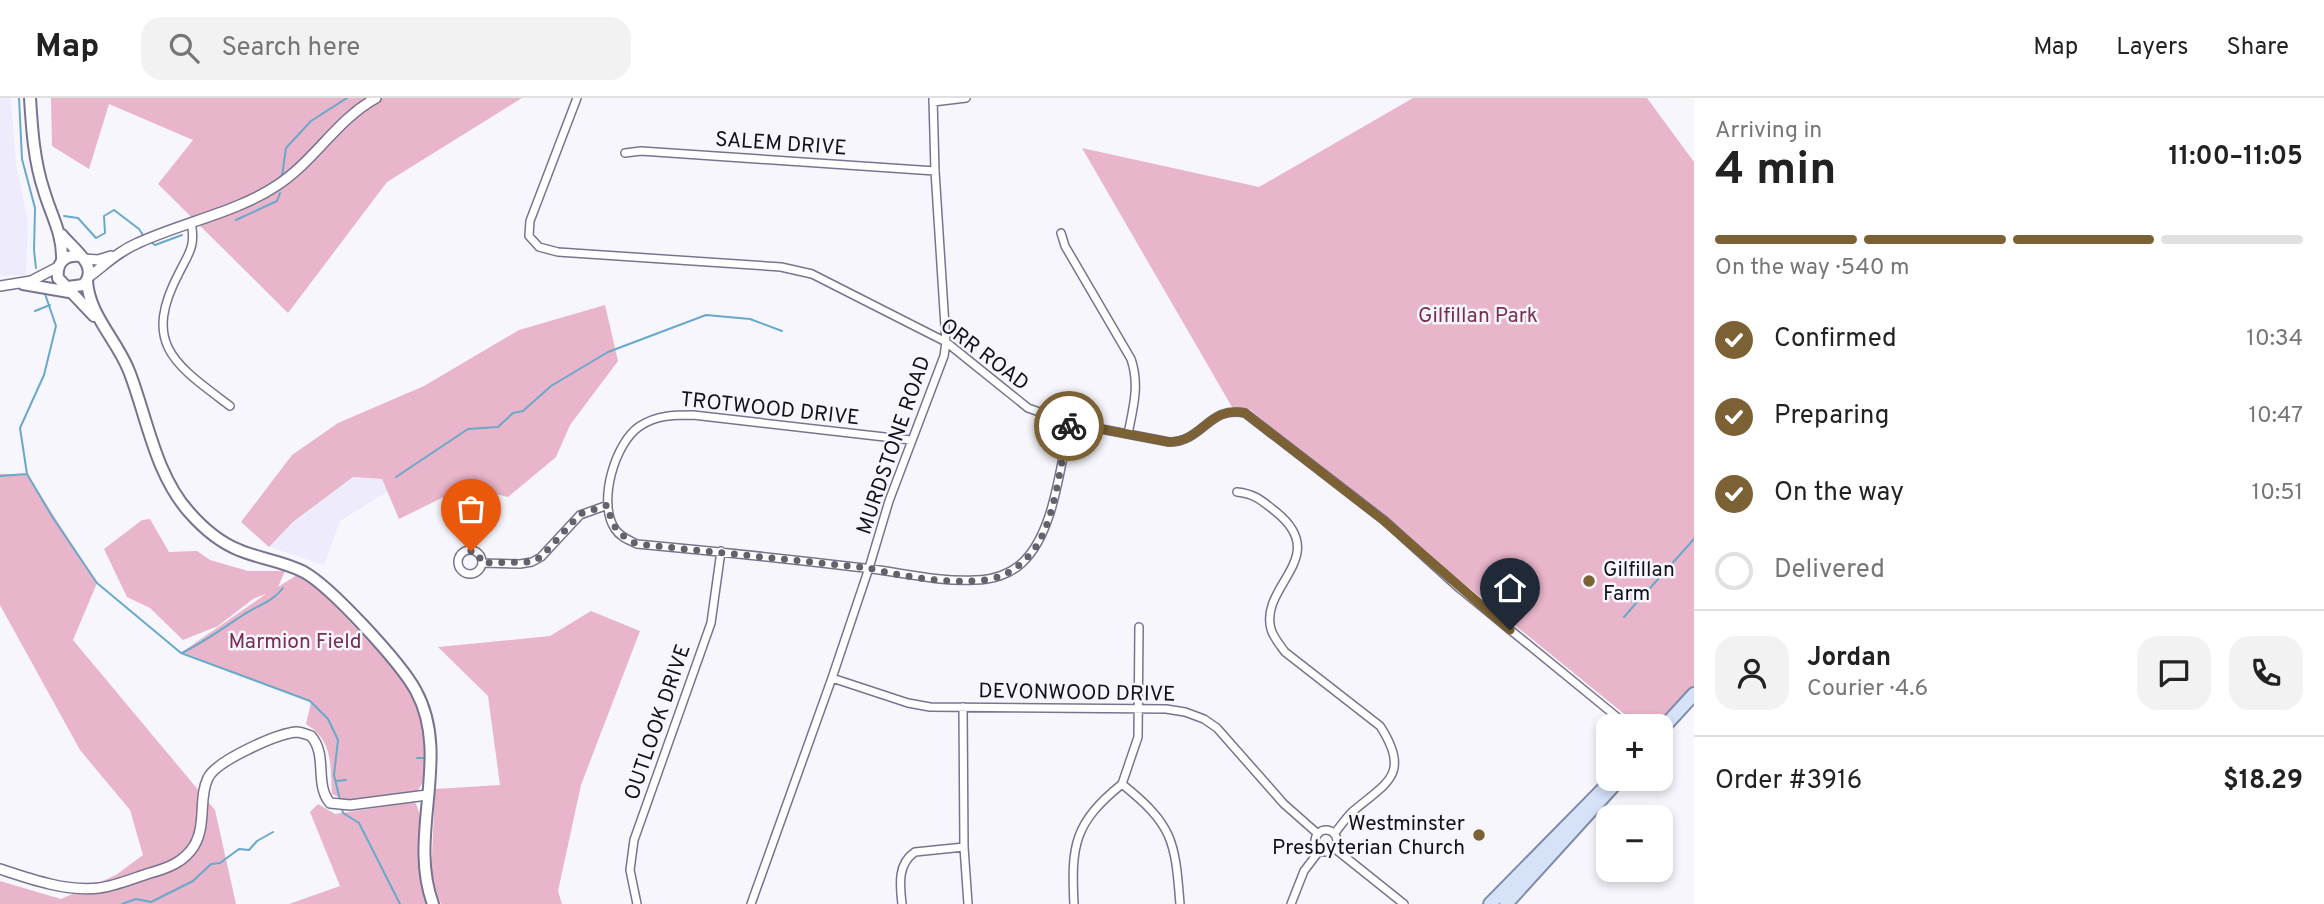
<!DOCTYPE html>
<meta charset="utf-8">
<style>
body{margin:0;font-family:Overpass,sans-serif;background:#f2f2f2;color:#222;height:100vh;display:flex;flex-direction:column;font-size:26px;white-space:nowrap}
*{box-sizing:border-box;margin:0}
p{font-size:23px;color:#767676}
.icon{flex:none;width:38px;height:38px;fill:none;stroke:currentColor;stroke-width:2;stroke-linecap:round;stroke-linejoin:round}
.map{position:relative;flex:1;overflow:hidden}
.drawer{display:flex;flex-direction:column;background:#fff;width:630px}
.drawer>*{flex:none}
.fabs{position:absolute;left:1596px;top:616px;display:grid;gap:14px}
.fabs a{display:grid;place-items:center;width:77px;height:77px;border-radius:14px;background:#fff;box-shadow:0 4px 10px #0003;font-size:35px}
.pin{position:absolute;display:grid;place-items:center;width:60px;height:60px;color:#fff;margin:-72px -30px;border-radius:50% 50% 50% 0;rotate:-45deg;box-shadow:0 0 7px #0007}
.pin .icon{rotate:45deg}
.courier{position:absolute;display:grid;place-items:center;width:70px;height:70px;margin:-35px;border:5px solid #7b6133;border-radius:50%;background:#fff;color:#222;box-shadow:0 2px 9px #0007}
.head em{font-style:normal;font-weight:700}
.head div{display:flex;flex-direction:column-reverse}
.head{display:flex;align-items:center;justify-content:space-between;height:119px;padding:0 21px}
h1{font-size:46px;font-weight:700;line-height:52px}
.bar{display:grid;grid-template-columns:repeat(4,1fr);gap:10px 7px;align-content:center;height:84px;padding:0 21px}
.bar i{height:9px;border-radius:5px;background:#e0e0e0}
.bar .selected{background:#7b6133}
.bar p{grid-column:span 4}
.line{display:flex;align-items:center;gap:18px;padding:0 21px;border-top:2px solid #e0e0e0}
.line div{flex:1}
.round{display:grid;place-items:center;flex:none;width:74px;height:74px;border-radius:21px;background:#f2f2f2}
ol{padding:0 21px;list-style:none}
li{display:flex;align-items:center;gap:21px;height:77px}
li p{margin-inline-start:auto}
li .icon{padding:7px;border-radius:50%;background:#7b6133;color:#fff;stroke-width:4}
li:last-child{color:#767676}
li i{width:38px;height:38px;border:4px solid #e0e0e0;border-radius:50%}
header{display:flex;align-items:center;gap:42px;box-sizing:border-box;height:98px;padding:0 35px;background:#fff;border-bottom:2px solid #e0e0e0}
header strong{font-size:33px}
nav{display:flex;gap:38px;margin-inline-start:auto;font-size:24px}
.search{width:490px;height:63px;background:#f2f2f2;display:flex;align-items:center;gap:18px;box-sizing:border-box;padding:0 24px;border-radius:21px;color:#767676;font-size:26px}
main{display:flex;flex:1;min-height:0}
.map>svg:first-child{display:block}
</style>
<header>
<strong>Map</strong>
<div class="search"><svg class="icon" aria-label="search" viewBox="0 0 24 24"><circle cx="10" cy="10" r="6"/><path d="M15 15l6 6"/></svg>Search here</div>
<nav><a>Map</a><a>Layers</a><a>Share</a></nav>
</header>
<main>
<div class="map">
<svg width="1694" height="806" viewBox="0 0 1694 806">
<rect width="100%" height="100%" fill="#f7f6fc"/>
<path fill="#eeecfc" d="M0 0H11L16 66 28 123 26 177 0 178Z
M353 379 382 381 387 394 340 423 324 467 269 449 293 425Z"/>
<path fill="#e8b5ca" d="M51 0H522L387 84 288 215 158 86 193 42 109 6 89 71 52 48Z
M1413 0H1647L1694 64V588L1657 628H1639L1249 311 1232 309 1082 50 1259 89Z
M605 207 618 263 570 327 556 359 508 399 464 389 399 421 382 381 353 379 293 424 269 449 241 424 292 357 338 325 424 288 519 232Z
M0 376H27L97 485 73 542 215 712 236 806H0V783L61 801 116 777 143 757 130 712 80 652 0 507Z
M150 421 169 454 197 453 210 462 248 473H285L278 489 297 477 316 488 387 563 416 601 425 635 424 682 417 694 352 705 332 696C330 666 334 644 306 626L311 604 182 554 266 496 253 501 218 528 183 542 150 510 127 499 104 451 142 422Z
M591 513 640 533 581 687 558 793 562 806H441L431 780 435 691 500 687 488 598 438 549 550 538Z
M415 704C430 732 410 769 428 806H289L340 788 310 714 318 706 335 716Z"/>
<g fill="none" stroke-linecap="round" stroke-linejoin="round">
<path stroke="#68a9cb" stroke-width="2" d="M19 0 22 61 35 110 34 152 36 170
M282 78 286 50 311 23 347 0
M64 118 78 120 96 140 105 135 104 118 114 112 139 131 143 137
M236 122 277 103 280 95
M152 145 155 147 182 137
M45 196 56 228 44 277 20 330 27 376 53 420 97 485 181 555 310 603 328 621 338 642 334 677 340 702
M35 213 50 207
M0 378 27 376
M396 379 468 331 498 329 513 315 523 313 551 288 608 254 706 217 750 221 782 233
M1643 498 1694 441
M1624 519 1638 503
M182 555C204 544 222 531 243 517 256 508 273 504 283 490
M417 660H425
M336 683 346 682
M342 711 343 715 359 725 400 806
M122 806 136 801 151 804 193 783 211 766 220 765 239 751 249 752 257 743 273 734"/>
<g stroke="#787490" stroke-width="10">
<path id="minor" d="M577 0 530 123 529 138 539 149 558 154 781 169 812 176 946 244 1028 310 1070 325 1169 344C1203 344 1209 307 1245 315L1385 423 1459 490 1628 628
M933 4 966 0
M625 55 641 53 935 73
M191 124C196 148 189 155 179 175 141 247 176 267 230 308
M1061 135 1065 148 1131 261C1140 287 1133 310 1128 336
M911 342 693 317C674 317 657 317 640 328 615 344 597 405 615 431 620 439 629 442 637 446 713 453 789 461 864 470 901 474 937 484 975 482 992 482 1011 476 1023 464 1055 433 1060 366 1070 325
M1237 394C1255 396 1261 402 1275 413 1333 459 1259 487 1271 531 1273 539 1280 547 1285 554L1380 628C1412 677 1386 685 1352 714 1345 721 1340 729 1334 736
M458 464a12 12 0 1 1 24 0a12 12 0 1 1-24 0Z
M482 465 520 466 532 464 541 459 580 417 608 407
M832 580 908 605 930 609 1166 611 1185 614 1204 621 1217 630 1284 706 1318 736
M963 609 964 749 968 806
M1122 686 1138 639 1139 529
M1315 743a11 11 0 1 1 22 0a11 11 0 1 1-22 0Z
M1334 750 1404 806
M637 806 630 772 634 742 711 525 721 453
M751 806 832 580 869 470 889 403 944 258 946 244 935 73 933 0
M902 806C900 787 897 766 915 754L964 749
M1074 806C1071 747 1074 725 1122 686 1173 727 1175 742 1180 806
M1291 806 1304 773 1320 752"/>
</g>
<g stroke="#787490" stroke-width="12">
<path id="tertiary" d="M84 161 98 162 111 158
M90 178C106 166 119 153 138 145 181 125 237 114 276 88 314 64 336 22 376 0
M0 188 31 183 58 169
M0 771C30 781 67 794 99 790 116 788 134 780 150 775 168 770 184 764 194 748 207 726 198 700 208 680 216 663 276 636 296 634 301 634 306 636 311 638 328 657 314 686 330 705L350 707 427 697"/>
</g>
<g stroke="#787490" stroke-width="14">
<path id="secondary" d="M30 0C32 32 34 63 44 93 51 117 63 136 62 162
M62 137C73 151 101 169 83 187L68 189
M80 158C65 156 56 165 58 180L94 218
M87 183C89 217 117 242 129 273 147 319 155 376 189 414 203 430 219 444 239 452 260 461 283 463 304 474 331 489 401 565 416 593 452 659 407 737 433 806
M23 186 69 194"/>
</g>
<g stroke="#7f8ca8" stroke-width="16">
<path id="primary" d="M1661 632 1694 596
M1490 806 1613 681
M1506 806 1614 687"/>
</g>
<use href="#minor" stroke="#fff" stroke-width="7"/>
<use href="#tertiary" stroke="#fff" stroke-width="9"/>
<use href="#secondary" stroke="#fff" stroke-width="10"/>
<use href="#primary" stroke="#d5e2f8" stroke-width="12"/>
</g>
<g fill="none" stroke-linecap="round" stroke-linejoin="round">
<path stroke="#63616a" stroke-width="7" stroke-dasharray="0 12.6" d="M471 453 478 455 482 465 532 464 541 459 580 416 608 407C611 428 618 437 637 446L869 470C904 479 968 490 1001 478 1017 472 1032 457 1040 442 1056 412 1061 362 1069 328"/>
<path stroke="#7b6133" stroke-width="9" d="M1069 328 1070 325 1169 344C1203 344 1209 307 1245 315L1383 422 1510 532"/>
</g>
<g fill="#7b6133" stroke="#f7f6fc" stroke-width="2.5">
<circle cx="1589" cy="483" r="7"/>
<circle cx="1479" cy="737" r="7"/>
</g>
<g text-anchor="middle" stroke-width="5" stroke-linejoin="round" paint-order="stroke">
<g font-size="21" fill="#13111c" stroke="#f7f6fc">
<text transform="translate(781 45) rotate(4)" y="7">SALEM DRIVE</text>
<text transform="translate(985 256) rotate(37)" y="7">ORR ROAD</text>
<text transform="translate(770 310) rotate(6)" y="7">TROTWOOD DRIVE</text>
<text transform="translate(893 347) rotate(-71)" y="7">MURDSTONE ROAD</text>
<text transform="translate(1077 594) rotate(1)" y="7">DEVONWOOD DRIVE</text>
<text transform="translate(657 624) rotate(-71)" y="7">OUTLOOK DRIVE</text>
</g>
<g font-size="21" fill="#792e54" stroke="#f7f6fc">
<text x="1478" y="224">Gilfillan Park</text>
<text x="295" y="550">Marmion Field</text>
</g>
<g font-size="21" fill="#13111c" stroke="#f7f6fc" text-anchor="start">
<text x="1603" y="478">Gilfillan<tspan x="1603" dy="24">Farm</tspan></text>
<text x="1465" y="732" text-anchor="end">Westminster<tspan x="1465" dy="24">Presbyterian Church</tspan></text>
</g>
</g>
</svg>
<div class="fabs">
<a>+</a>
<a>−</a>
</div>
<div class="pin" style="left:471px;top:453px;background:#ea580c"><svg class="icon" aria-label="bag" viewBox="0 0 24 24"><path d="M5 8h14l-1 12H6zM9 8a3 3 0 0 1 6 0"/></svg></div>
<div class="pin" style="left:1510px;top:532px;background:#1f2937"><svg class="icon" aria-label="home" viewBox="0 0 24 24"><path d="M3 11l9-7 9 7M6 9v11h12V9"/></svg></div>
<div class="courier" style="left:1069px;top:328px"><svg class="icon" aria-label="bike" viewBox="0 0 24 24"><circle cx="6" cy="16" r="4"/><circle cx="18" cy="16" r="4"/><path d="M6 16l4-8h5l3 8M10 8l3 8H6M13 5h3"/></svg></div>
</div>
<section class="drawer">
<div class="head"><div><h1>4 min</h1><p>Arriving in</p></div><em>11:00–11:05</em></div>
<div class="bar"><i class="selected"></i><i class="selected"></i><i class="selected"></i><i></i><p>On the way · 540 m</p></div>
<ol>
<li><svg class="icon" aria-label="check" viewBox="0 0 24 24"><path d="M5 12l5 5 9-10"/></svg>Confirmed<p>10:34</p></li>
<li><svg class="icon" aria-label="check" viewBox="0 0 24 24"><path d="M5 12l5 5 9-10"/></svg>Preparing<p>10:47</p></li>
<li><svg class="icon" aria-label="check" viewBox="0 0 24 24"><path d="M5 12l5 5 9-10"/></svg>On the way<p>10:51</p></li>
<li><i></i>Delivered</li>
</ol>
<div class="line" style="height:126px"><a class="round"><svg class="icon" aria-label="person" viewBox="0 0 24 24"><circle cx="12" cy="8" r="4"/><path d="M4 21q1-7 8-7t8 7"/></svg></a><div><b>Jordan</b><p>Courier · 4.6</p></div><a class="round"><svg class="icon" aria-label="chat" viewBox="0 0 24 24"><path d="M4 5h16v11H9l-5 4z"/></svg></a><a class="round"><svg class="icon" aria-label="phone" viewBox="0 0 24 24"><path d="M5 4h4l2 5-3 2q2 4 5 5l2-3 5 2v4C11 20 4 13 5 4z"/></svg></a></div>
<div class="line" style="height:91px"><div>Order #3916</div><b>$18.29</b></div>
</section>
</main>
